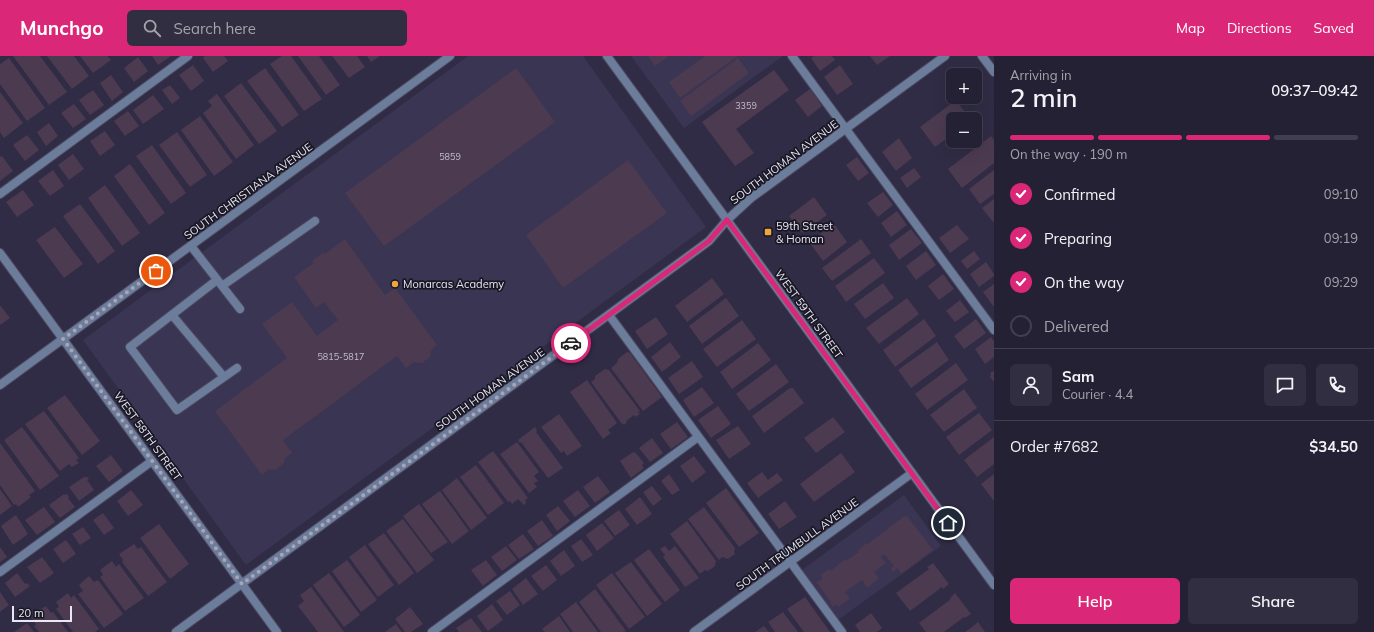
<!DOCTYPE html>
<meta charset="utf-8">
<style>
body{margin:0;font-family:Mulish,sans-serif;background:#302e40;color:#f1f3f6;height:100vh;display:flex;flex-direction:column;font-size:15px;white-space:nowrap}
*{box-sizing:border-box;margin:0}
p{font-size:13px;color:#a3a3ac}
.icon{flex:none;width:22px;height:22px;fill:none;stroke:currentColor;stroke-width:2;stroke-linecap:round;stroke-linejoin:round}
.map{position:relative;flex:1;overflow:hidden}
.details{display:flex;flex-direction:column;background:#242134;width:380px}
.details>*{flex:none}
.fabs{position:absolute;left:946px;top:12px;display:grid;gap:8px}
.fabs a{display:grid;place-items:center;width:36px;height:36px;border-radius:6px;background:#242134;box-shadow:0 4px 16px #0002,0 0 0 1px #413e4f;font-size:20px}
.scale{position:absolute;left:12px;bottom:10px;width:60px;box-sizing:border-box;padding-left:4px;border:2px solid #e8e6f7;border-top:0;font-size:11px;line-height:14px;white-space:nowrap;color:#e8e6f7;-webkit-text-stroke:3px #181722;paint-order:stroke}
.pin{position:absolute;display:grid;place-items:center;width:34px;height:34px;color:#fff;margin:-17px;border:2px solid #fff;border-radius:50%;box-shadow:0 1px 4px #0007}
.courier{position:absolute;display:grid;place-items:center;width:40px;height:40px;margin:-20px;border:3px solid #db2777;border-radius:50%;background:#fff;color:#222;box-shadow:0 1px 5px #0007}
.summary em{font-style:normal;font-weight:600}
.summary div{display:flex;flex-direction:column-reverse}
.summary{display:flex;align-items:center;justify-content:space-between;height:68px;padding:0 16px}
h1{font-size:26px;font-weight:600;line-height:30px}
.bar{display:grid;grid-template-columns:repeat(4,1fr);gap:6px 4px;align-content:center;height:48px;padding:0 16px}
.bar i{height:5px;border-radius:3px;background:#413e4f}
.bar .on{background:#db2777}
.bar p{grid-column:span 4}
.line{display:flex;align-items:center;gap:10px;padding:0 16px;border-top:1px solid #413e4f}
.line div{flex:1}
.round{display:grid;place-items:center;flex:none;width:42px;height:42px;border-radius:6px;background:#302e40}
ol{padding:0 16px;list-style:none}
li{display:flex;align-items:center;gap:12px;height:44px}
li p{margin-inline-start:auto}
li .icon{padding:4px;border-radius:50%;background:#db2777;color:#fff;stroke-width:4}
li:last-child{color:#a3a3ac}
li i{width:22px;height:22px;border:2px solid #413e4f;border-radius:50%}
.cta{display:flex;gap:8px;margin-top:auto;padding:8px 16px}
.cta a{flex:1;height:46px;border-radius:6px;background:#db2777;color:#fff;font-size:16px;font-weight:600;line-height:46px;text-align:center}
.cta a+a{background:#302e40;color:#f1f3f6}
header{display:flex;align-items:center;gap:24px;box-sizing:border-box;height:56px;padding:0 20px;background:#db2777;color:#fff}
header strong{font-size:19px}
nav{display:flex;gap:22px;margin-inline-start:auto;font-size:14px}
.search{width:280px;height:36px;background:#302e40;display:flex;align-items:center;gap:10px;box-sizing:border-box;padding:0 14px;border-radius:6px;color:#a3a3ac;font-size:15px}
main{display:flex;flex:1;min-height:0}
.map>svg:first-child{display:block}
</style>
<header>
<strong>Munchgo</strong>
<div class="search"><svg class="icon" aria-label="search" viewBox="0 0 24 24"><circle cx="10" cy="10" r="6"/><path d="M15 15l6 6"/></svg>Search here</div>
<nav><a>Map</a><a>Directions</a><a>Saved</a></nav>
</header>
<main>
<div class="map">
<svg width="994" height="576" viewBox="0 0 994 576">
<rect width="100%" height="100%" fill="#302c45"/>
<path fill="#3a3553" d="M468 0H583L706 171 246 509 83 284Z
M631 0H783L684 72Z
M904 439 941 490 835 566 798 517Z"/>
<path fill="#4c3a51" d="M13 0H40L67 36 49 49Z
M47 0H74L89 20 72 33Z
M80 0H107L111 4 93 17Z
M152 0H171L158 9Z
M205 0H224L228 5 213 16 203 2Z
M282 0H291L322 43 304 55 270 8Z
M298 0H319L340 29 326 39Z
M332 0H357L365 11 349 22Z
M367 0H380L371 6Z
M648 0H669L655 10Z
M705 0H738L680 42 669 26Z
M814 0H832L835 4 820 15 811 2Z
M870 0H890L877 9Z
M138 1 148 15 134 26 124 12Z
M9 2 45 52 27 65 0 28V8Z
M738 2 749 17 691 60 680 45Z
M193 9 204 25 191 35 179 19Z
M840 9 853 28 837 39 824 21Z
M265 12 299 59 282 71 247 25Z
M516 12 555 66 384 190 345 137Z
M774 14 789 34 736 73 754 97 735 110 702 66Z
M111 19 123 36 112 45 100 27Z
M241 27 277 75 259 88 224 40Z
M170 29 180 42 172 48 162 34Z
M810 33 822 50 808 61 795 44Z
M93 34 104 49 90 59 79 44Z
M0 36 23 67 4 82 0 76Z
M217 38 254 89 236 103 203 57 212 50 208 45Z
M153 39 164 53 143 68 133 54Z
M956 44 970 63H953V78L935 91 920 71Z
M74 48 86 63 73 72 61 57Z
M128 55 139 70 125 80 114 65Z
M200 60 233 106 214 120 181 74Z
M49 67 58 80 46 90 37 76Z
M105 75 115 89 100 100 90 85Z
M177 76 207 119 190 131 159 89Z
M27 79 39 94 25 105 13 89Z
M991 80 994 84V107L962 132 948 113Z
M899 82 912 102 896 115 882 96Z
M152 89 186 137 171 148 136 100Z
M73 98 84 113 69 124 58 109Z
M2 100 13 115 0 125V101Z
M857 101 869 117 858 125 846 109Z
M628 104 667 157 563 232 526 179Z
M130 108 165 157 149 169 114 120Z
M914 112 921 121 907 132 900 122Z
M53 114 64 130 50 140 38 125Z
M994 114V138L980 148 969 133Z
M105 129 140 177 122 190 88 142Z
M23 134 34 149 17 161 6 146Z
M883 136 893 149 878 161 867 147Z
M814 141 827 159 802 177 789 160Z
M994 143V165L993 166 982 152Z
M80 148 115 195 98 208 63 160Z
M897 155 907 169 891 181 881 167Z
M834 168 847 186 823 205 809 186Z
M957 169 969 183 950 197 939 182Z
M55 171 83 208 64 222 36 184Z
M911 173 922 187 899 204 889 189Z
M345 183 385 239 395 232 437 289 431 294 430 301 422 307 414 306 406 312 397 300 283 384 292 397 285 402 284 407 275 414 269 413 262 419 215 355 287 302 262 268 292 246 317 280 338 264 324 246 316 252 294 221 314 207 312 205 324 196 325 198Z
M861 183 871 197 832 225 822 212Z
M926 195 936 209 916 224 906 210Z
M974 195 980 203 967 213 961 205Z
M874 202 885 217 846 246 835 230Z
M986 206 994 218V220L979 231 970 218Z
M943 218 954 233 939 244 928 230Z
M712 222 724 238 687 266 675 250Z
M883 227 894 242 865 263 854 248Z
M994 228V251L983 236Z
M726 242 739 260 702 288 689 270Z
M907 242 919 258 879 288 866 272Z
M960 244 969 256 955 266 946 255Z
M0 249 10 262 0 269Z
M656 261 668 278 647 293 635 275Z
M924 263 936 280 895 311 883 294Z
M976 263 986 277 964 293 954 280Z
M742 264 756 283 717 311 703 293Z
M991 281 994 285V301L985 308 975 293Z
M670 286 681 301 662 316 651 301Z
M937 286 949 304 911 332 898 314Z
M758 287 771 304 732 333 720 316Z
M627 296 630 297 662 341 643 355 611 312 617 307 618 303Z
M692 305 703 321 679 338 668 322Z
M956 307 968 324 927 354 915 338Z
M776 308 789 326 749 355 736 338Z
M605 313 609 314 640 355 638 356 640 358 635 361 634 359 626 365 627 366 624 369 623 368H622L591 326 595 323V320Z
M994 315V326L990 321 991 319 990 317Z
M587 324 617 367 608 374 611 377 603 383 570 336Z
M702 331 714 347 694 361 683 344Z
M790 332H793L804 347 764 377 752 360Z
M964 333 977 352 944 376 930 359Z
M65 339 100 385 82 399 47 352Z
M718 350 731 368 711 382 698 364Z
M44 355 79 402 76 404 79 407 72 411 69 408 60 415 25 368Z
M979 357 992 374 959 399 946 381Z
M559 358 582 390 567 400 564 395 561 397 541 371Z
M833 361 845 376 816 397 804 382Z
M677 366 688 381 671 393 660 378Z
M738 370 751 388 729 403 716 384Z
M22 371 59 420 40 434 4 384Z
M535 371 537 375 536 376 563 412 548 422 521 386 520 387 518 384Z
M994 381V408L977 421 964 404Z
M652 382 663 397 650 406 639 392Z
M517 386 539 416 534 420 538 425 534 427 537 431 529 437 500 398Z
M0 387 35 435 29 439 31 441 18 451 16 448 14 449 0 429Z
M493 395 528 442 525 444 526 447 524 449 518 443 512 448 510 445 508 446 478 406Z
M633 396 634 397 635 396 644 407 642 409 644 412 631 422 620 405Z
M841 397 855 416 814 446 800 428Z
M111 399 123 415 109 426 96 410Z
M694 400 706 416 692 427 680 410Z
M476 409 504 447 488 459 460 421Z
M762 416 768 424 777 417 783 424 758 442 747 427Z
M669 418 680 434 672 439 661 425Z
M994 418V445L981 428Z
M598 420 610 436 595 447 583 431Z
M84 421H87L89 423 87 424 94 434 79 445 69 431Z
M457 422 487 462 471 474 442 434Z
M652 430 662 443 653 450 643 436Z
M726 432 759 477 739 491 706 447Z
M0 433 12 450 0 459Z
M131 434 143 449 128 460 117 445Z
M578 434 590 450 575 461 563 445Z
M440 435 469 475 452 488 422 448Z
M64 438 65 439 67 438 69 441 68 442 75 451 60 462 49 449Z
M640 441 652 458 637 469 625 453Z
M785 445 797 461 779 473 768 458Z
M419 448 448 486 431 497 403 460Z
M558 450 570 465 557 475 546 459Z
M44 451 55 466 37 479 25 464Z
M704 451 735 492 734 496 735 498 728 503 722 501 719 504 688 463Z
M619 454 630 469 615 480 604 465Z
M103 457 114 472 104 479 93 464Z
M16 459 28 478 13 489 1 470Z
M907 460 933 494 901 518 898 512 893 516 891 512 894 510 884 498 881 501 886 507 874 516 879 522 867 532 862 524 845 536 850 543 838 551 836 548 833 551 830 547 831 546 816 526 822 523 821 519 829 513 831 515 845 503 846 505 859 496 858 494 867 487 868 488 903 461Z
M403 463 434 504 417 517 386 475Z
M542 464 553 480 538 490 527 475Z
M687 465 716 505 715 510 708 515 705 514 700 518 670 478Z
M602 467 614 482 597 495 586 479Z
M159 468 189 508 170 523 140 482Z
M83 471 91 482 80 489 72 478Z
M384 477 414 517 399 529 368 488Z
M523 478 534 493 519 503 508 489Z
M581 483 593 499 582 506 571 490Z
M66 484 76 498 63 507 53 493Z
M134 488 138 493 141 491 167 526 148 540 122 506 123 504 119 498Z
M365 489 394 529 378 541 349 501Z
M506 490 517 504 502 515 491 501Z
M665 490 669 495 675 490 699 522 685 531 663 501 665 499 660 493Z
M0 491 7 501 0 506Z
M649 493 680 534 665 546 634 504Z
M564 494 575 510 561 520 550 505Z
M42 501 54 517 40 527 27 511Z
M347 504 377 544 361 556 332 515Z
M486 504 497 519 483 530 471 514Z
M112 505 116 511 119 508 144 542 125 555 100 521 103 519 100 514Z
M631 506 662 548 647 560 615 517Z
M933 507 949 528 943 533 942 531 910 555 896 537 929 513 927 511Z
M546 509 557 524 543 535 531 520Z
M17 517 25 528 27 527 30 530 15 541 5 527Z
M329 517 360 559 344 571 313 529Z
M612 517 645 561 629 573 596 529Z
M89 520 94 526 98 524 123 558 104 572 78 538 83 535 79 529Z
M526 522 538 538 523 549 512 533Z
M311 531 344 576H318L298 550 304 545 300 539Z
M595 533 626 575 624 576H601L579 546Z
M510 535 520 549 507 559 496 545Z
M0 536 9 549 0 556Z
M68 537 71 542 74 539 99 573 95 576H73L56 553 59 551 56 546Z
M955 537 971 558 965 562 964 561 944 576H926L919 567 951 543 950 542Z
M805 541 830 576H804L787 553Z
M576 546 598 576H573L560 558Z
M492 548 503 564 488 575 477 560Z
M46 550 51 557 53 556 68 576H39L34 570 36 569 32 562 41 556 39 554Z
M410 551 423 568 411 576H405L395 563Z
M783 556 798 576H775L768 566Z
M871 557 882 572 877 576H860L855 569Z
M559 560 570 576H545L542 573Z
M471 562 482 576H459L456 572Z
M978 566 985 576H965L972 571Z
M27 567 34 576H14Z
M396 568 402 576H385Z
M764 570 769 576H755Z"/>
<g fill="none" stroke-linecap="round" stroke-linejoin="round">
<g stroke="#4d4a61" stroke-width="10">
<path id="service" d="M792 0 994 274
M0 138 188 0
M191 190 240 253
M217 224 130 291 177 354 237 312
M222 230 315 165
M172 259 224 321
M609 259 842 576
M0 516 152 405
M432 576 698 381"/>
</g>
<g stroke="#4d4a61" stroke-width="10">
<path id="minor" d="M982 0 994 16
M0 197 277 576
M0 329 450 0
M176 576 709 185 727 164 751 142 945 0
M694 576 912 417"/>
</g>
<g stroke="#4d4a61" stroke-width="10">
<path id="tertiary" d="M607 0 994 529"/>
</g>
<use href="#service" stroke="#6c7d9b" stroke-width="8"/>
<use href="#minor" stroke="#6c7d9b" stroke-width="8"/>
<use href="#tertiary" stroke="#6c7d9b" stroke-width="8"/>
</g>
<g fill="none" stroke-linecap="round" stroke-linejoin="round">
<path stroke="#a8a5b9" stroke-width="4" stroke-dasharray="0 7.2" d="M156 215 63 283 242 528 571 287"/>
<path stroke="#db2777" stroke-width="5" d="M571 287 709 185 727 164 948 467"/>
</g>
<g fill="#f0a63e" stroke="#181722" stroke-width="1.5">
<rect x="764" y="172" width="8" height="8" rx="2"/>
<circle cx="395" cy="228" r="4"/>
</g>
<g text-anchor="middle" stroke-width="3.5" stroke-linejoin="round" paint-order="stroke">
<g font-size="9" fill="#c1bbce">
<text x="746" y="53">3359</text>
<text x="450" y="104">5859</text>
<text x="341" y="304">5815-5817</text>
</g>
<g font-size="11" fill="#e8e6f7" stroke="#181722">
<text transform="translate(784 106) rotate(-37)" y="4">SOUTH HOMAN AVENUE</text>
<text transform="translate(248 135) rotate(-36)" y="4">SOUTH CHRISTIANA AVENUE</text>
<text transform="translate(809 258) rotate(54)" y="4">WEST 59TH STREET</text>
<text transform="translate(490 333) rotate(-36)" y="4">SOUTH HOMAN AVENUE</text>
<text transform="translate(148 380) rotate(54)" y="4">WEST 58TH STREET</text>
<text transform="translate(797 488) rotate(-36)" y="4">SOUTH TRUMBULL AVENUE</text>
</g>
<g font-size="11" fill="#e8e6f7" stroke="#181722" text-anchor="start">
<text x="776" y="174">59th Street<tspan x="776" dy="13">&amp; Homan</tspan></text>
<text x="403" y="232">Monarcas Academy</text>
</g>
</g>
</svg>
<div class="fabs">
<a>+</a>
<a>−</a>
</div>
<div class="scale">20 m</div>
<div class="pin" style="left:156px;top:215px;background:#ea580c"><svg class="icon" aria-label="bag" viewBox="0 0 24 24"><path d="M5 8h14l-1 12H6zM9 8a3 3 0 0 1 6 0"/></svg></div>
<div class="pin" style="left:948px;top:467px;background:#1f2937"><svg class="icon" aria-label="home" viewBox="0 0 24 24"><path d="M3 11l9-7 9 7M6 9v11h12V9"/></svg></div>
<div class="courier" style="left:571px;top:287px"><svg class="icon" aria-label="car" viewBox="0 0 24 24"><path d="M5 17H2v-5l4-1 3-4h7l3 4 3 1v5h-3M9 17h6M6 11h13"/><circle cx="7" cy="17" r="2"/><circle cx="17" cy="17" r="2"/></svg></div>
</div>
<section class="details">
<div class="summary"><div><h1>2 min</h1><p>Arriving in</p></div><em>09:37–09:42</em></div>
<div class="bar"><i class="on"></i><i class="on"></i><i class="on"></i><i></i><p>On the way · 190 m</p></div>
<ol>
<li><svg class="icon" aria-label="check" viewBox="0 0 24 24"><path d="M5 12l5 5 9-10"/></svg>Confirmed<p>09:10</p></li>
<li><svg class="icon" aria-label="check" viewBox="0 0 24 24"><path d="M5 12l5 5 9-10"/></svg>Preparing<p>09:19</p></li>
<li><svg class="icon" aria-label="check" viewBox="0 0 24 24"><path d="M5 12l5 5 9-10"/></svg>On the way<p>09:29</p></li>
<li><i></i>Delivered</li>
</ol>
<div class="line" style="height:72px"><a class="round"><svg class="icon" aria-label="person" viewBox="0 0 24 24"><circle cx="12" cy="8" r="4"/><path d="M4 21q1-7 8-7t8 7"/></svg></a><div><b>Sam</b><p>Courier · 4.4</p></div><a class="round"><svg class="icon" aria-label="chat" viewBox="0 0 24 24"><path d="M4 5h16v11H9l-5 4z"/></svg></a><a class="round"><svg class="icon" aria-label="phone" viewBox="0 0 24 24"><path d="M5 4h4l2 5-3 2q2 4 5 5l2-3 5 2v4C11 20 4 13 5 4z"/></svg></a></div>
<div class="line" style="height:52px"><div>Order #7682</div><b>$34.50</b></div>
<div class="cta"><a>Help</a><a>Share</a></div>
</section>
</main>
